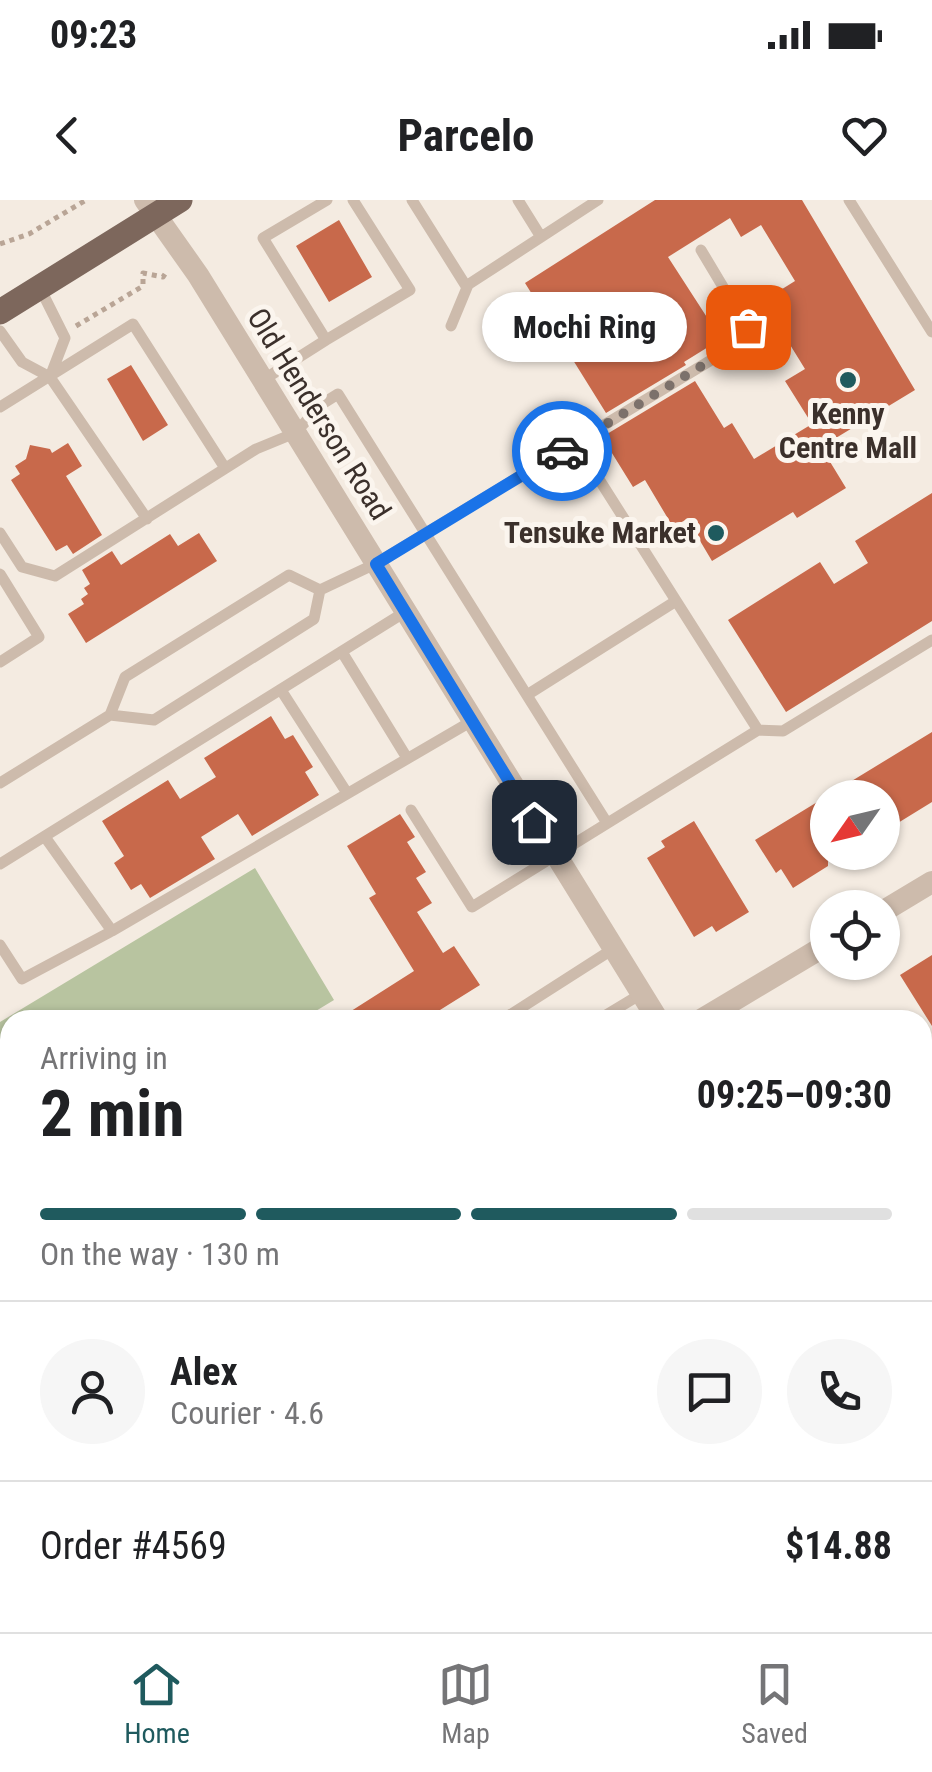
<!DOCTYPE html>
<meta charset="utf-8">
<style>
body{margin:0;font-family:"Roboto Condensed",sans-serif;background:#f6f6f6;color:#202124;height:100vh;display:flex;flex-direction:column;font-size:38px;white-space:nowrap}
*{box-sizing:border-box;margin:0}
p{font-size:32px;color:#757577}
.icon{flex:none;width:55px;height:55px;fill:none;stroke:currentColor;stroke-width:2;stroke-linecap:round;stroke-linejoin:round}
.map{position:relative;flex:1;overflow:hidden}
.drawer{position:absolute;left:0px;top:810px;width:932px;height:622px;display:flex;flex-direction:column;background:#fff;border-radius:30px 30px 0 0;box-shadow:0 2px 8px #0004}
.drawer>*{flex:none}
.needle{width:65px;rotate:236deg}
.controls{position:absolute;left:810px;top:580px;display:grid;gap:20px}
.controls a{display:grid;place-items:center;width:90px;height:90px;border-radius:50%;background:#fff;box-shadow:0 2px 8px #0004;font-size:50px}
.pin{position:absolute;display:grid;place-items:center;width:85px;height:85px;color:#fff;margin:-42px;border-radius:20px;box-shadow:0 5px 15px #0006}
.courier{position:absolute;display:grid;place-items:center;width:100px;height:100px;margin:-50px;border:8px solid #1a73e8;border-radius:50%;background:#fff;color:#222;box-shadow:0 2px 12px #0007}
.bubble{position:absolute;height:70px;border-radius:35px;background:#fff;box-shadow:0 2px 8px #0004;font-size:32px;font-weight:700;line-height:70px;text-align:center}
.head em{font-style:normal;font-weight:700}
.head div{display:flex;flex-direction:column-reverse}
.head{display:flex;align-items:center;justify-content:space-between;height:170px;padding:0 40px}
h1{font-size:65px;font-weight:700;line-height:75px}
.bar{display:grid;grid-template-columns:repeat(4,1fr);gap:15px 10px;align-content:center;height:120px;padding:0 40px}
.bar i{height:12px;border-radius:8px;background:#e0e0e0}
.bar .selected{background:#1f5a5e}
.bar p{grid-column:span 4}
.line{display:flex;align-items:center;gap:25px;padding:0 40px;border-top:2px solid #e0e0e0}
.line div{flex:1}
.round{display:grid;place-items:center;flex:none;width:105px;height:105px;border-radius:52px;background:#f6f6f6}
.status{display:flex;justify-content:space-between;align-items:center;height:70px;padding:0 50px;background:#fff;direction:ltr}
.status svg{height:28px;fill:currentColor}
header{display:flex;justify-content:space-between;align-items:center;height:130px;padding:0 40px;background:#fff;font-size:45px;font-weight:700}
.tabs{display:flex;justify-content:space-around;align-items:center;height:140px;border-top:2px solid #e0e0e0;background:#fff;font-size:28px;color:#757577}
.tabs a{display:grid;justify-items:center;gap:5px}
.tabs .selected{color:#1f5a5e}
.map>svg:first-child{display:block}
</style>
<div class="status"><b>09:23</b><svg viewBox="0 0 49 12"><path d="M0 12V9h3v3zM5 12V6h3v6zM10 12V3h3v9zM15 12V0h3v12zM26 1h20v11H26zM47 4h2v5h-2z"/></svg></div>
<header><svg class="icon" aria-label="back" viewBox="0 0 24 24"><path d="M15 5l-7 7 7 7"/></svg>Parcelo<svg class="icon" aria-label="heart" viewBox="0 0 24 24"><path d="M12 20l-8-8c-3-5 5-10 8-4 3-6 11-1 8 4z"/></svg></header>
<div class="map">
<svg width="932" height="1432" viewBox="0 0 932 1432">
<rect width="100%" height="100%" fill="#f4ebe1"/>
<path fill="#b8c4a0" d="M255 668 334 800 301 820H10V868L0 852V822Z"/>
<path fill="#c8694b" d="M655 0H802L915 190 821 247 846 288 797 318 793 312 712 361 687 319 673 327 645 280 633 287 602 237 695 181 724 228 732 223 754 259 812 224 785 181 805 169 763 101 795 81 761 25 741 37 730 18 668 57 721 139 684 162 686 165 606 213 525 83Z
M339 20 372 77 329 102 296 46Z
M131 165 168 225 143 241 107 179Z
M68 243 82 266 66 276 102 335 73 354 67 345 56 351 11 280 20 274 15 266 26 259 30 245 50 249 52 253Z
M932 293V421L786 512 728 420 820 362 834 384 868 363 855 341Z
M199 333 217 361 86 443 68 414 84 404 81 399 88 394 84 388 90 384 82 370 112 351 121 365 170 334 178 346Z
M271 516 285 539 293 535 313 567 305 572 319 595 252 636 238 614 201 637 215 659 150 698 141 684 131 690 114 663 124 656 102 621 168 580 180 599 216 577 204 558Z
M932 532V602L893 626 882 609V598H828V666L793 688 781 669 776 673 755 640Z
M400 614 415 637 407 642 426 672 416 678 432 703 417 712 443 753 454 746 480 785 424 820H337L414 771 369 698 376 694 347 646Z
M694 621 749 712 716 732 712 726 694 737 647 658 665 647 661 641Z
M932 755V826L900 775Z"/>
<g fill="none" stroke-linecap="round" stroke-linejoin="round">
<path stroke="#b9a596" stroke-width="5" stroke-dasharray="5 5" stroke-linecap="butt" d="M0 44 29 34 86 0
M76 126 143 86V73L163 77 167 71
M0 1114 10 1130
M192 1422 197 1432"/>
<path stroke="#cdbbac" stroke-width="11" d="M327 0 263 38 326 140 410 90 353 0
M412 0 466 86 598 0
M518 0 541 37
M849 0 932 132
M40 88 65 138 50 177
M451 126 468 85
M0 131 22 162 50 177 147 319
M263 180 326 140
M0 207 133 124 225 268
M576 243 758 530
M0 333 22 367 55 376 256 249 295 233 322 204 338 194 607 623
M0 374 39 437 0 462
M342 452 407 558
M281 490 347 593
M527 495 676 401
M110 515 125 477 289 375 320 390
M0 583 110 515 154 520 314 419 320 390 375 364 731 148 747 127 701 50
M411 610 472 707 758 530 783 531 932 440
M45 637 112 731
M0 664 405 412
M0 745 22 779 112 731 472 521
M502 820 613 749
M598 820 641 794
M922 1412 932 1427
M519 1432 534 1422
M607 1432 623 1422
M727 1432 743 1422"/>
<path stroke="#cdbbac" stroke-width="22" d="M145 0 198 75 658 820
M882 712 932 682
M701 820 828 744
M922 1247 932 1262
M0 1420 10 1414
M88 1422 94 1432"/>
<path stroke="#a18a7d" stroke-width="25" d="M0 963 10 979
M0 1060 10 1076
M227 1422 233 1432
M288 1422 294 1432"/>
<path stroke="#7d675c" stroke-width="25" d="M0 112 180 0"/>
</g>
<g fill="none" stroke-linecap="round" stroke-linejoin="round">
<path stroke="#7c716b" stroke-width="10" stroke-dasharray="0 18" d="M562 251 731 148 748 127"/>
<path stroke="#1a73e8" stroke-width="12" d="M534 622 376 364 562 251"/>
</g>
<g fill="#1f5a5e" stroke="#fbf5ee" stroke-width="4">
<circle cx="848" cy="180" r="10"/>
<circle cx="716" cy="333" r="10"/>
</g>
<g text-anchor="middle" stroke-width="10" stroke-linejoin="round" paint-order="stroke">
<g font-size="30" fill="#3b302b" stroke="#fbf5ee">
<text transform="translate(319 214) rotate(58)" y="10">Old Henderson Road</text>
</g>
<g font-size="30" font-weight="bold" fill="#3b302b" stroke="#fbf5ee">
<text x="848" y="224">Kenny<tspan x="848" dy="34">Centre Mall</tspan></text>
<text x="696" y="343" text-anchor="end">Tensuke Market</text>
</g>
</g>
</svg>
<div class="controls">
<a><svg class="needle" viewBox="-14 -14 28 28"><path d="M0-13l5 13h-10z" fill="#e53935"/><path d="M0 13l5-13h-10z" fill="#757577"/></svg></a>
<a><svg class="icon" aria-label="locate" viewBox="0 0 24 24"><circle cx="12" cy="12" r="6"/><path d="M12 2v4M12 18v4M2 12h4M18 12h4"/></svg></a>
</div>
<div class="pin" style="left:748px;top:127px;background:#ea580c"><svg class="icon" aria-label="bag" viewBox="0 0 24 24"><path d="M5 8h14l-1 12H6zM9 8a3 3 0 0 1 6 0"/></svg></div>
<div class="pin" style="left:534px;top:622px;background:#1f2937"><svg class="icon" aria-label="home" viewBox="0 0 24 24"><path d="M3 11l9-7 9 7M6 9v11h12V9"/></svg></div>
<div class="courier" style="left:562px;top:251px"><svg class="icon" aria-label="car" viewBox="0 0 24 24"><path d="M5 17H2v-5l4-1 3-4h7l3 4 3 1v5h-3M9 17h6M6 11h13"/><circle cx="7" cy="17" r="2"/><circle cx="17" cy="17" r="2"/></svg></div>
<div class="bubble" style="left:482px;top:92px;width:205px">Mochi Ring</div>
<section class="drawer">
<div class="head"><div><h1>2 min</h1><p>Arriving in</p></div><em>09:25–09:30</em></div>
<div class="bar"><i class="selected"></i><i class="selected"></i><i class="selected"></i><i></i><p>On the way · 130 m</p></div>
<div class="line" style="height:180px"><a class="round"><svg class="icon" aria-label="person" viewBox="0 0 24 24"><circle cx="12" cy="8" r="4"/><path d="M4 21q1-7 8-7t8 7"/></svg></a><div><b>Alex</b><p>Courier · 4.6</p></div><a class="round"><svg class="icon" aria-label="chat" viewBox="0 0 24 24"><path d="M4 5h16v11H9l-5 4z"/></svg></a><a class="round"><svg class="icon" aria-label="phone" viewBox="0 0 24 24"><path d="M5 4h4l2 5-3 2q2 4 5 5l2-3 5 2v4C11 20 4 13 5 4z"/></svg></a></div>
<div class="line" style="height:130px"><div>Order #4569</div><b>$14.88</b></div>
</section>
</div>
<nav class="tabs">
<a class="selected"><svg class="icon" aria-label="home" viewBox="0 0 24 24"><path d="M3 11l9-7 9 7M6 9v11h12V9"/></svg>Home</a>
<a><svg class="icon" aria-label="map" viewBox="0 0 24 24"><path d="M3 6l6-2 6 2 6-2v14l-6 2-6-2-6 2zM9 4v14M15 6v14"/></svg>Map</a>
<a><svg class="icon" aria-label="saved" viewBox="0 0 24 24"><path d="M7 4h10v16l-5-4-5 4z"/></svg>Saved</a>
</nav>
